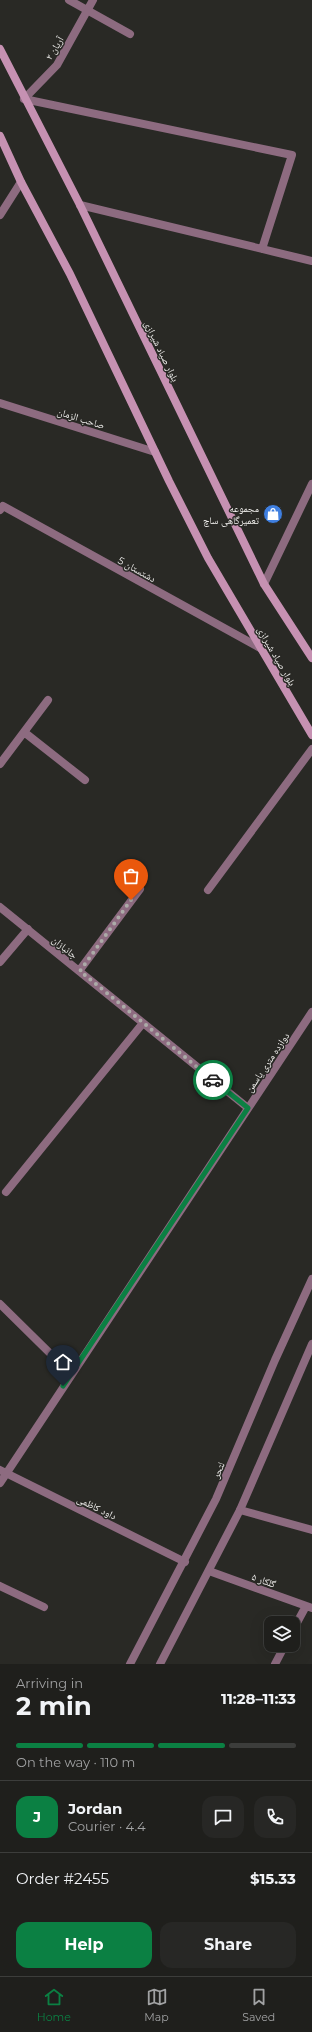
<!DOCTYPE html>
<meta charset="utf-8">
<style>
body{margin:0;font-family:Montserrat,"Noto Naskh Arabic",sans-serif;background:#272725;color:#f1f3f6;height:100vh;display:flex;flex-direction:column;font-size:15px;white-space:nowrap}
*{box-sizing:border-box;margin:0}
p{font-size:13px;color:#a1a2a3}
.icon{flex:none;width:22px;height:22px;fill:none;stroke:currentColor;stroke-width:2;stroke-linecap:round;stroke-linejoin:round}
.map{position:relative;height:1664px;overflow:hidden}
.sheet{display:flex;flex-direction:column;background:#1f1f1c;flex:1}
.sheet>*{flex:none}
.controls{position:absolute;left:264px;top:1616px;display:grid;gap:8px}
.controls a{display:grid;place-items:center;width:36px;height:36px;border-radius:8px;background:#1f1f1c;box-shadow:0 4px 16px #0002,0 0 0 1px #3c3d3b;font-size:20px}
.pin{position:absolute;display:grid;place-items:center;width:34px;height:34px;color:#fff;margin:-41px -17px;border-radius:50% 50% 50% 0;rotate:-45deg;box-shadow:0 0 4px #0007}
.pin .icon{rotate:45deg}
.courier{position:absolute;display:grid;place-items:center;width:40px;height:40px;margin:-20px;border:3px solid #0b8043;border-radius:50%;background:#fff;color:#222;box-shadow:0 1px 5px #0007}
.head em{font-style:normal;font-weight:700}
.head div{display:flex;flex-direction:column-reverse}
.head{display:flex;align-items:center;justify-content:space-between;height:68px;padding:0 16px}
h1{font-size:26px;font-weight:700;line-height:30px}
.bar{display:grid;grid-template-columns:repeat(4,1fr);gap:6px 4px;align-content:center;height:48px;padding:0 16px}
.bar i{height:5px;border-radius:3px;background:#3c3d3b}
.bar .current{background:#0b8043}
.bar p{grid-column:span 4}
.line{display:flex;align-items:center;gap:10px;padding:0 16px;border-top:1px solid #3c3d3b}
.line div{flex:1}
.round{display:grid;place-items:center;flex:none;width:42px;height:42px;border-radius:12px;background:#272725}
.action{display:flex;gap:8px;margin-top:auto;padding:8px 16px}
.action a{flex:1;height:46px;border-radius:12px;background:#0b8043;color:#fff;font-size:16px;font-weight:700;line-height:46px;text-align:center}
.action a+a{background:#272725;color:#f1f3f6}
.tab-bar{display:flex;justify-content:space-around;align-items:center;height:56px;border-top:1px solid #3c3d3b;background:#1f1f1c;font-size:11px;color:#a1a2a3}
.tab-bar a{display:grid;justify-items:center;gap:2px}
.tab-bar .current{color:#0b8043}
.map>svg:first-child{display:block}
</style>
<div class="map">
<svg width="312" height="1664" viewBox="0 0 312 1664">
<rect width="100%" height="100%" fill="#292925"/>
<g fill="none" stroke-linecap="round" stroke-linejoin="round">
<path stroke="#8d6b80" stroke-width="8" d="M240 1510 312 1530"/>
<path stroke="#8d6b80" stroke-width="8" d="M69 0 130 34
M24 99 292 155 262 249
M24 99 57 65 93 0
M80 205 312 261
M0 215 21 182
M0 403 155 452
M0 510 3 506 262 649
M264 584 312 484
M24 732 85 780
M0 764 48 700
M208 890 312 749
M0 907 248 1108
M0 962 28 929
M79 971 140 889
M6 1192 143 1023
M0 1304 71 1374
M0 1470 185 1562
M0 1483 312 1012
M209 1571 312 1608
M0 1586 44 1607
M293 1630 306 1606
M275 1664 285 1645"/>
<path stroke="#8d6b80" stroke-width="8" d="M130 1664 216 1499 275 1360 312 1279
M160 1664 240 1510 312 1344"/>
<path stroke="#c691b2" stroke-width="8" d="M0 49 80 205 264 584 312 658
M0 136 21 182 70 274 169 481 208 558 312 735"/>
</g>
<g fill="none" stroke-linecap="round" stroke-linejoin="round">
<path stroke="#acaba8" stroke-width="4" stroke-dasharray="0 7.2" d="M131 900 80 971 213 1080"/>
<path stroke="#0b8043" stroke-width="5" d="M63 1386 248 1108 213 1080"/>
</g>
<defs>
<g id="shop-disc" transform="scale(1)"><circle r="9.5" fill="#3f7fe0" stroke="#292925"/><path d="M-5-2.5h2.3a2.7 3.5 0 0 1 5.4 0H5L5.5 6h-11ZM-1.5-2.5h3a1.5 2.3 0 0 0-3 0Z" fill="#fff"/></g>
</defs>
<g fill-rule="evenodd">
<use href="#shop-disc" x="273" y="514"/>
</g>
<g text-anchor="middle" stroke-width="3" stroke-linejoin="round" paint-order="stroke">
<g font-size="10" fill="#f2f1ef" stroke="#292925">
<text transform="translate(54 48) rotate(-59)" y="4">آریان ۲</text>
<text transform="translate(162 351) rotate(64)" y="4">بلوار صیاد شیرازی</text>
<text transform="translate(81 418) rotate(17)" y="4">صاحب الزمان</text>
<text transform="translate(137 569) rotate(29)" y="4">دشتستان 5</text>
<text transform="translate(277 656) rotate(60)" y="4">بلوار صیاد شیرازی</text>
<text transform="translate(65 947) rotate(39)" y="4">جانبازان</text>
<text transform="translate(267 1062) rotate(-56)" y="4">دوازده متری یاسمن</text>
<text transform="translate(218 1470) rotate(-67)" y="4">لتحر</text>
<text transform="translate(97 1507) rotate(26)" y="4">داود کاظمی</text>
<text transform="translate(264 1580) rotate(20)" y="4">گلکار ۵</text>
</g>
<g font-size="10" fill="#f2f1ef" stroke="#292925" text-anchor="end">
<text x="259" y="512">مجموعه<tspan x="259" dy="12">تعمیرگاهی ساچ</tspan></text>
</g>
</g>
</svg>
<div class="controls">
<a><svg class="icon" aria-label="layers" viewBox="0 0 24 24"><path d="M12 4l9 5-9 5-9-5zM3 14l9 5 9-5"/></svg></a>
</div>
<div class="pin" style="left:131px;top:900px;background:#ea580c"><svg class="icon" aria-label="bag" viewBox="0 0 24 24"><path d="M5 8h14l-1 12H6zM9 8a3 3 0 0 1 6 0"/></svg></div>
<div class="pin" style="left:63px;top:1386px;background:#1f2937"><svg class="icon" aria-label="home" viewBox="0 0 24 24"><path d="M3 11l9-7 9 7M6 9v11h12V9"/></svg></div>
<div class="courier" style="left:213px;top:1080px"><svg class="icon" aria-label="car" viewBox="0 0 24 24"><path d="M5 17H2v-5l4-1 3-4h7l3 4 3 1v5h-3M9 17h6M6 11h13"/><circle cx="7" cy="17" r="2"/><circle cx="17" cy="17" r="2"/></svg></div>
</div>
<section class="sheet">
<div class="head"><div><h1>2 min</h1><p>Arriving in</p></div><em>11:28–11:33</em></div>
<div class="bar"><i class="current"></i><i class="current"></i><i class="current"></i><i></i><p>On the way · 110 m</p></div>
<div class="line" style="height:72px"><b class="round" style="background:#0b8043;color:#fff">J</b><div><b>Jordan</b><p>Courier · 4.4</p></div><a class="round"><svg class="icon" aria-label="chat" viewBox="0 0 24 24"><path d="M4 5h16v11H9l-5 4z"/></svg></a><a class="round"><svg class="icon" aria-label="phone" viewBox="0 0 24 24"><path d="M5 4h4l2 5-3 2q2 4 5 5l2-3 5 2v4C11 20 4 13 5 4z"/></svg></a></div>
<div class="line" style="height:52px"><div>Order #2455</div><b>$15.33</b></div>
<div class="action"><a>Help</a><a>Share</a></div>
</section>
<nav class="tab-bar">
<a class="current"><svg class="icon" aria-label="home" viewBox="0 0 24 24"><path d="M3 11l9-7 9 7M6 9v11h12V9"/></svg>Home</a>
<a><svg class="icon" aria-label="map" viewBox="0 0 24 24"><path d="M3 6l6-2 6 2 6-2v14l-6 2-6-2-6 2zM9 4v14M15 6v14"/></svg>Map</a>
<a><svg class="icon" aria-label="saved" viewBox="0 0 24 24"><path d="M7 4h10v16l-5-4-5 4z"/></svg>Saved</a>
</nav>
